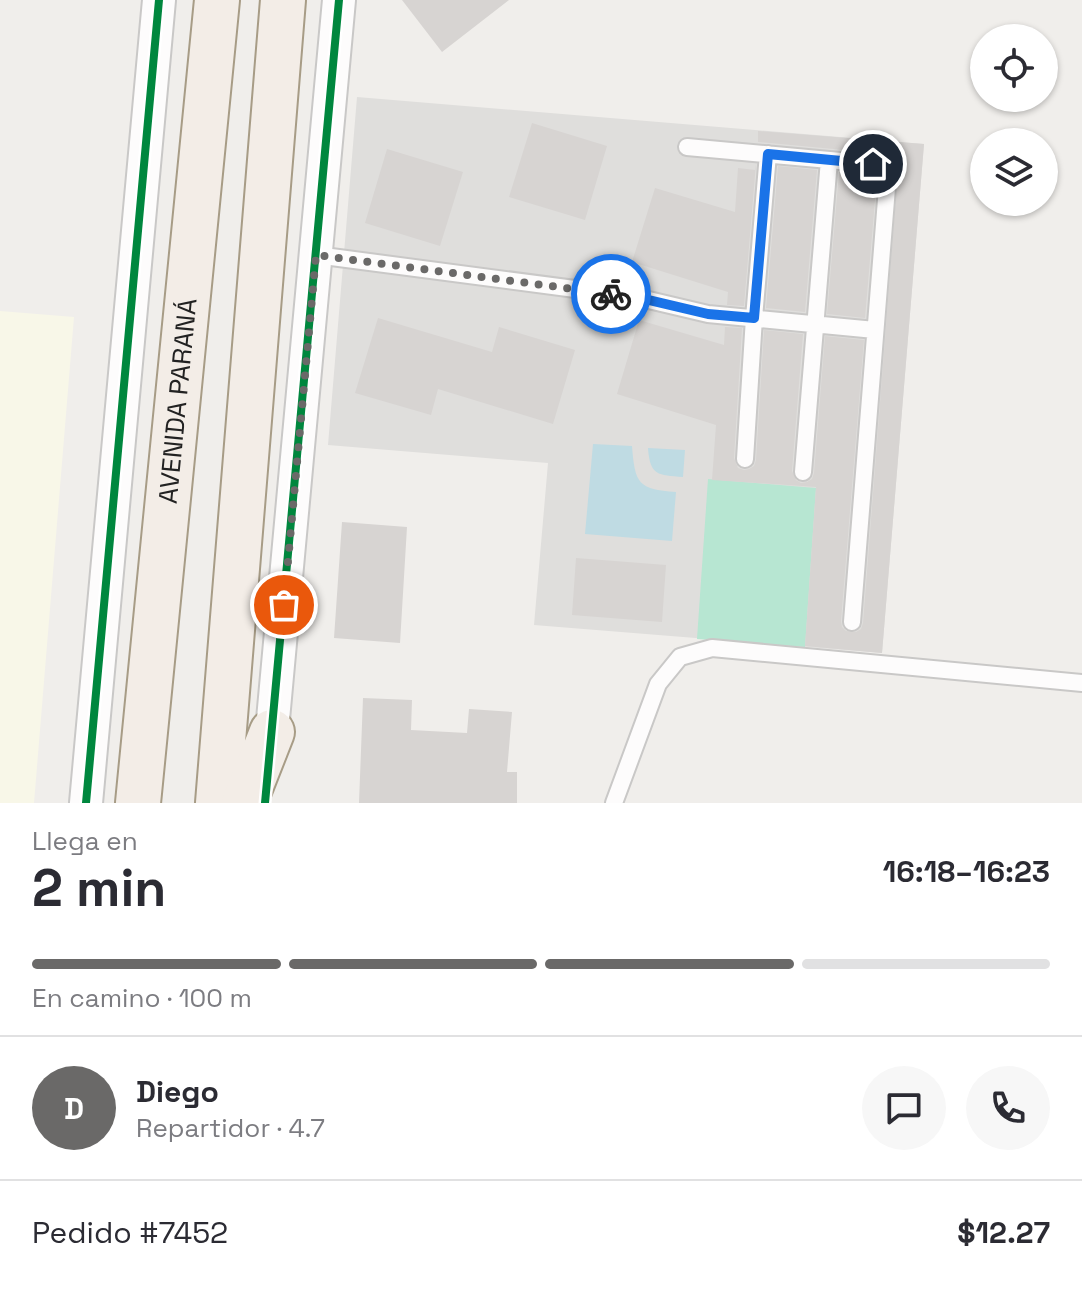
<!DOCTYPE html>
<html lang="es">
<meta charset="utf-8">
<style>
body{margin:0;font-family:"Space Grotesk",sans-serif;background:#f7f7f7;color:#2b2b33;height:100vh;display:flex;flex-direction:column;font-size:30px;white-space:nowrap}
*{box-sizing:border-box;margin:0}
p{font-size:26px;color:#7c7c81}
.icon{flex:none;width:44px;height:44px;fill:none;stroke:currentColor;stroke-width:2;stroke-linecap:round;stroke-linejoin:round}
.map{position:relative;height:803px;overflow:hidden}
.side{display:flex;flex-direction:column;background:#fff;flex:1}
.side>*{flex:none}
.tools{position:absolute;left:970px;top:24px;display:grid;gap:16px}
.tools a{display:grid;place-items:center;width:88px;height:88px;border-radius:50%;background:#fff;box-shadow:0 2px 6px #0004;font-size:40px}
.pin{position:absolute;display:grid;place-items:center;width:68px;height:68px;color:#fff;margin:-34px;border:4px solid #fff;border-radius:50%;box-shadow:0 2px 8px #0007}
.courier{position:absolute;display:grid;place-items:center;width:80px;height:80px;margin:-40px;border:6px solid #1a73e8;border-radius:50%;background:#fff;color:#222;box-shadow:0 2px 10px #0007}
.overview em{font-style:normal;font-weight:700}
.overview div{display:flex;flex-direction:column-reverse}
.overview{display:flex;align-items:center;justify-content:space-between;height:136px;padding:0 32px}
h1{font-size:52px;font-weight:700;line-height:60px}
.bar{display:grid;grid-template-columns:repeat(4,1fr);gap:12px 8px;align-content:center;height:96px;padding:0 32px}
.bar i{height:10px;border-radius:6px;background:#e1e1e2}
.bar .selected{background:#6a6968}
.bar p{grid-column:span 4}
.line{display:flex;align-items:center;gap:20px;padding:0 32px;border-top:2px solid #e1e1e2}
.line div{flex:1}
.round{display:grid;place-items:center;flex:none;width:84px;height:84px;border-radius:42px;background:#f7f7f7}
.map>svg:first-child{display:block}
</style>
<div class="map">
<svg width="1082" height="803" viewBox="0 0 1082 803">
<rect width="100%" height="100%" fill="#f0eeeb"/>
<path fill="#dfdedc" d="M357 97 924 144 882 653 534 625 548 463 328 445Z"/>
<path fill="#f8f7e8" d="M0 311 74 317 34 803H0Z"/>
<path fill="#b7e6d2" d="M708 479 816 488 805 647 697 639Z"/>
<path fill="#bfdbe3" d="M593 444 632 446C635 484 638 489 676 492L672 541 585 534Z
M648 448 685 450 683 477C658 475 650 476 648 448Z"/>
<path fill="#d7d4d2" d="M402 0H509L442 52Z
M532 123 607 146 585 220 509 197Z
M758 131 924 144 882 653 805 646 816 487 712 480 716 425 617 394 639 320 724 345 725 327 742 328 734 458 738 468 744 470 749 469 754 466 756 460 764 330 803 334 792 471 796 480 801 483 807 482 812 479 814 473 825 336 864 340 841 621 842 627 846 631 856 632 861 629 863 623 898 171 890 158 876 153 758 142Z
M387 149 463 172 440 246 365 223Z
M756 164 744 306 727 305 728 292 632 262 655 188 735 212 738 168 755 170Z
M778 166 817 170 805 312 766 308Z
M839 172 871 175 877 177 865 318 827 314Z
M378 318 492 352 499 327 575 350 553 424 438 389 431 415 355 393Z
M342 522 407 527 400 643 334 638Z
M576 558 666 565 662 622 572 615Z
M363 698 412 700 411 730 467 733 469 709 512 712 507 772H517V803H359Z"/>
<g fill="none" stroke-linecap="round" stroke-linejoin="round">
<g stroke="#c9c8c7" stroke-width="20">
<path id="lane" d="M687 147 873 164 884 167 888 175 852 622
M316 255 636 297 708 314 875 330
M745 459 754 318 768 154
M803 472 829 160
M614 803 658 684 680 657 712 648 1082 683"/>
</g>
<g stroke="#c9c8c7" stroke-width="36">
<path id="street" d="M270 752 339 0
M86 803 159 0"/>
</g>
<g stroke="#a79c86" stroke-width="48">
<g id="primary">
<path id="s1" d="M138 803 217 0"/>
<path d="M218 803 283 0"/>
<path d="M244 803 272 732"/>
</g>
</g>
<use href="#lane" stroke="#fdfcfc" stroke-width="16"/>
<use href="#street" stroke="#fdfcfc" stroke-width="32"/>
<use href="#primary" stroke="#f3ede7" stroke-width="44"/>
<g stroke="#fff" stroke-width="13">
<path id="cycleway" d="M86 803 159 0
M265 803 339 0"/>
</g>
<use href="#cycleway" stroke="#00873e" stroke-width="8"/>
</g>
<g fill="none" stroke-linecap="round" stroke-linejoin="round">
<path stroke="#6a6968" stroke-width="8" stroke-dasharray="0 14.4" d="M284 605 316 255 611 294"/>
<path stroke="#1a73e8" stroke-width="10" d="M611 294 636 297 708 314 754 318 768 154 873 164"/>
</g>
<g text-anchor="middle" stroke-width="8" stroke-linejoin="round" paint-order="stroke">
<g font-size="26" fill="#222" stroke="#fff">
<text dy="9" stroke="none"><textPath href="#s1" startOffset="404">AVENIDA PARANÁ</textPath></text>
</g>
</g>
</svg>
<div class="tools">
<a><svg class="icon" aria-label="locate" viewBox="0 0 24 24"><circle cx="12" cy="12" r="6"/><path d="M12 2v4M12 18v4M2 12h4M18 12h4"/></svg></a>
<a><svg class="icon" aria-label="layers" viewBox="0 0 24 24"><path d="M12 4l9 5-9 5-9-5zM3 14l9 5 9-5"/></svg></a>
</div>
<div class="pin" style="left:284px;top:605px;background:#ea580c"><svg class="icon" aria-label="bag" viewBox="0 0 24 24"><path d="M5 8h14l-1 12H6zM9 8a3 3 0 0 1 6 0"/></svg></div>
<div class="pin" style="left:873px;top:164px;background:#1f2937"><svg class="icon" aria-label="home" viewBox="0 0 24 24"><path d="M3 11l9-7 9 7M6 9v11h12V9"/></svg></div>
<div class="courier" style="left:611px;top:294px"><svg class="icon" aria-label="bike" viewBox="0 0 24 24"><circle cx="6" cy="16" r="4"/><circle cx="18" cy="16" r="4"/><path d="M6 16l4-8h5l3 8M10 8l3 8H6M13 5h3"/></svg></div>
</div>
<section class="side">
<div class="overview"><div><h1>2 min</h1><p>Llega en</p></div><em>16:18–16:23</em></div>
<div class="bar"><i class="selected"></i><i class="selected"></i><i class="selected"></i><i></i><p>En camino · 100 m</p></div>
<div class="line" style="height:144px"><b class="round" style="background:#6a6968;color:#fff">D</b><div><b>Diego</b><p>Repartidor · 4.7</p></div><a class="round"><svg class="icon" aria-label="chat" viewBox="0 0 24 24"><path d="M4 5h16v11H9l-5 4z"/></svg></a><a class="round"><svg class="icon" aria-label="phone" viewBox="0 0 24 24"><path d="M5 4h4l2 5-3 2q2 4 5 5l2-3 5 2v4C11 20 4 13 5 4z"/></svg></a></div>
<div class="line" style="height:104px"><div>Pedido #7452</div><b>$12.27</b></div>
</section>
